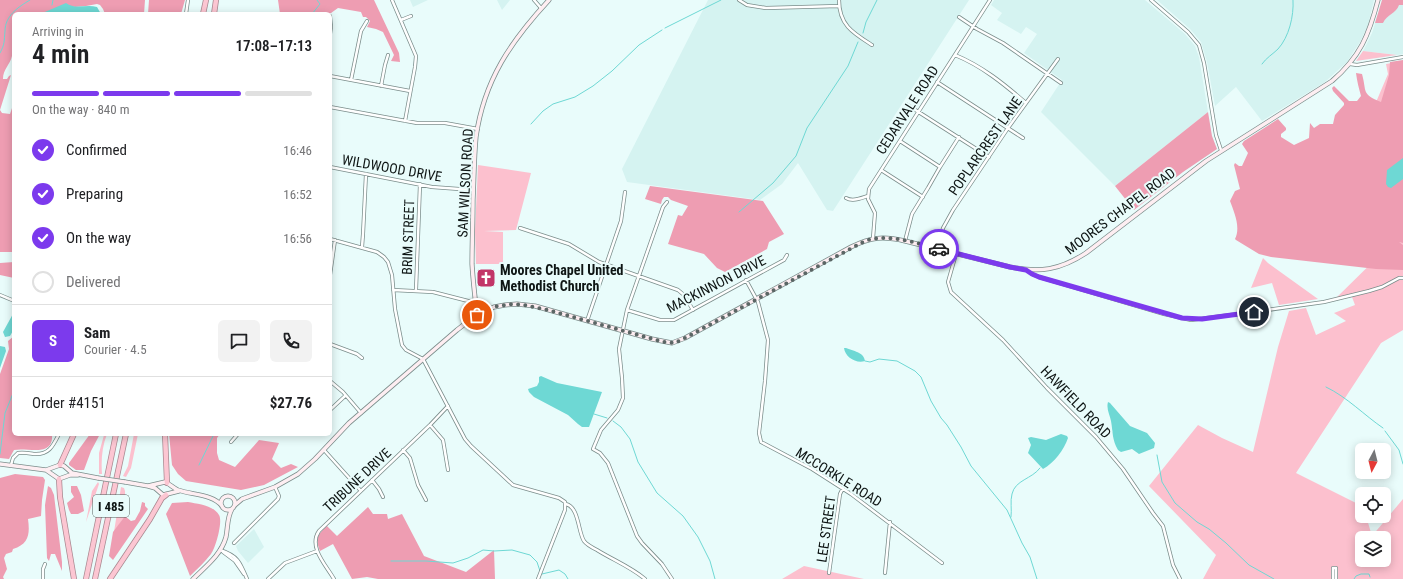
<!DOCTYPE html>
<meta charset="utf-8">
<style>
body{margin:0;font-family:"Roboto Condensed",sans-serif;background:#f2f2f2;color:#202124;height:100vh;display:flex;flex-direction:column;font-size:15px;white-space:nowrap}
*{box-sizing:border-box;margin:0}
p{font-size:13px;color:#757577}
.icon{flex:none;width:22px;height:22px;fill:none;stroke:currentColor;stroke-width:2;stroke-linecap:round;stroke-linejoin:round}
.map{position:relative;flex:1;overflow:hidden}
.side{position:absolute;left:12px;top:12px;width:320px;height:424px;display:flex;flex-direction:column;background:#fff;border-radius:6px;box-shadow:0 2px 10px #0003}
.side>*{flex:none}
.needle{width:26px;rotate:187deg}
.controls{position:absolute;left:1355px;top:443px;display:grid;gap:8px}
.controls a{display:grid;place-items:center;width:36px;height:36px;border-radius:6px;background:#fff;box-shadow:0 2px 10px #0003;font-size:20px}
.pin{position:absolute;display:grid;place-items:center;width:34px;height:34px;color:#fff;margin:-17px;border:2px solid #fff;border-radius:50%;box-shadow:0 1px 4px #0007}
.courier{position:absolute;display:grid;place-items:center;width:40px;height:40px;margin:-20px;border:3px solid #7c3aed;border-radius:50%;background:#fff;color:#222;box-shadow:0 1px 5px #0007}
.head em{font-style:normal;font-weight:600}
.head div{display:flex;flex-direction:column-reverse}
.head{display:flex;align-items:center;justify-content:space-between;height:68px;padding:0 20px}
h1{font-size:26px;font-weight:600;line-height:30px}
.bar{display:grid;grid-template-columns:repeat(4,1fr);gap:6px 4px;align-content:center;height:48px;padding:0 20px}
.bar i{height:5px;border-radius:3px;background:#e0e0e0}
.bar .selected{background:#7c3aed}
.bar p{grid-column:span 4}
.line{display:flex;align-items:center;gap:10px;padding:0 20px;border-top:1px solid #e0e0e0}
.line div{flex:1}
.round{display:grid;place-items:center;flex:none;width:42px;height:42px;border-radius:6px;background:#f2f2f2}
ol{padding:0 20px;list-style:none}
li{display:flex;align-items:center;gap:12px;height:44px}
li p{margin-inline-start:auto}
li .icon{padding:4px;border-radius:50%;background:#7c3aed;color:#fff;stroke-width:4}
li:last-child{color:#757577}
li i{width:22px;height:22px;border:2px solid #e0e0e0;border-radius:50%}
.map>svg:first-child{display:block}
</style>
<div class="map">
<svg width="1403" height="579" viewBox="0 0 1403 579">
<rect width="100%" height="100%" fill="#e9fcfb"/>
<path fill="#d5f3f1" d="M410 0H428L413 7Z
M497 0H510L502 10Z
M708 0H969L833 211 827 210 798 163 782 184 760 200 627 182 622 169Z
M994 0H1145L1185 34 1195 46 1199 57 1208 112 1115 186 1041 112 1062 80 1024 53 1037 34 1026 27 1021 34 997 20 1002 13 991 5Z
M1157 0H1374L1368 25 1360 42 1347 62 1325 82 1262 121 1236 87 1215 106 1207 62 1201 42 1190 29Z
M1403 0V54L1397 55 1363 51 1372 33 1378 14 1380 15Z
M254 529 264 547 248 563 238 551 236 546Z"/>
<path fill="#fcc0ce" fill-rule="evenodd" d="M1363 51 1397 55 1356 61Z
M1403 61V330L1381 343 1296 473 1362 506V516H1366L1372 536 1403 499V579H1203L1216 555 1149 486 1198 425 1222 438 1253 452 1278 347 1289 311 1306 308 1316 335 1346 321 1334 313 1355 305 1352 297 1333 301 1394 241 1368 121 1388 74 1386 64ZM1362 538H1384V560H1362Z
M478 165 531 173 516 230 484 231 503 232V264H476L475 231Z
M1263 258 1268 263 1318 299 1279 305 1272 283 1251 288Z
M107 434C102 447 101 460 102 474H99V453L104 435Z
M134 434H138L131 468 126 477 123 476 128 466Z
M98 482 99 484 86 522 92 491Z
M121 487 124 488 125 491V516L114 532Z
M804 566 864 579H782Z"/>
<path fill="#ee9db2" d="M0 0H145L144 14H105L103 9 100 5 97 4 86 6 75 7 69 6 40 14H14C14 28 16 42 12 56 10 65 3 69 3 79H7L9 76 11 75 0 110 2 113 10 114 14 102V252H0Z
M149 0H185L181 14H148Z
M278 0H374L399 53 400 62 391 61 394 55 383 32 376 29 367 27 370 21 366 17H363L361 12 338 8 331 13 327 14H280Z
M1382 0H1403V5H1399C1396 14 1387 14 1383 23H1375Z
M1403 60V243L1399 242 1403 245V270L1376 269 1271 257 1259 254 1236 240 1235 239C1241 227 1234 212 1230 201L1235 191 1240 189 1234 165 1235 163 1239 166H1242L1248 153 1242 144 1244 141 1278 119 1286 128V130L1281 134V137L1294 145 1309 138 1310 123 1314 128 1320 124H1333L1335 115 1344 105V103L1333 91 1332 88 1334 86 1349 101H1357L1361 96C1359 89 1357 81 1356 73L1362 74C1367 92 1361 94 1381 102L1389 75 1390 62Z
M1208 112 1212 136 1217 149 1183 172 1134 210 1115 186Z
M650 186 763 201 784 234 769 242 767 249 725 272 717 268 704 254 668 244 678 215 682 216 688 206 671 200 668 197H664L662 200 661 204 645 199Z
M14 262V278L0 275V263Z
M14 336V434H52C54 458 28 447 14 450L9 459 0 458V374L9 349 8 341Z
M90 434H100L91 451 84 470H76L69 465V463Z
M169 434H220L217 438V453L219 460 235 467 259 440 279 443 272 459 281 468 291 464 298 467 264 485 241 490 186 481 178 474 172 465Z
M15 474 43 477 45 480 42 500 41 516 28 519C30 534 29 544 13 549L12 552 6 554 4 558 7 569 3 577 4 579H0V478Z
M48 486 51 488 54 495 62 562V571L55 554H51L49 561 47 558 45 505Z
M71 486H77L81 495 84 511 78 514H71L69 510 67 503 74 497 71 492Z
M142 502 145 503V506L148 509 113 560 109 556 113 532 125 516 131 521 135 520 140 511Z
M188 502C198 504 213 505 219 515 223 521 216 547 211 554 205 562 197 569 190 576L166 514 172 503Z
M368 507 373 514H387L388 519 402 514 424 556 466 572 494 550 495 579H378L367 577 352 579 333 544 320 551C315 539 317 535 327 526L337 536Z"/>
<path fill="#6ed8d4" d="M66 3C75 10 86 4 97 7L101 14H40Z
M1403 158V179L1391 188 1388 187 1386 184 1387 170Z
M14 312V329L10 336 5 337 3 332Z
M0 346 5 347 6 351 0 368Z
M844 348H846C853 351 864 352 865 361 856 364 845 357 844 348Z
M541 376 557 383 602 392 589 427H582L578 424 568 415 534 397 529 392 528 389 537 386 539 382V377Z
M1108 402 1110 403 1130 426 1147 433 1155 443 1154 448 1139 454 1132 449 1121 452 1118 450C1112 440 1113 432 1111 421 1110 415 1106 409 1108 402Z
M1061 434 1067 436 1068 438C1064 450 1054 463 1043 469L1028 453 1031 445 1028 438 1031 437 1046 440Z"/>
<g fill="none" stroke-linecap="round" stroke-linejoin="round">
<path stroke="#6ed8d4" stroke-width="1" d="M52 5 53 0
M312 14 320 4 317 0
M665 28 721 0
M863 33 866 22 877 0
M0 53C5 44 4 41 5 31 5 16 18 7 30 0
M1262 64C1266 58 1273 54 1278 49 1289 37 1294 16 1293 0
M531 124 543 111 553 104 575 97 593 86 612 71 639 45 662 30
M739 212 773 183 796 156 807 128 848 66 858 42
M865 361 870 362 879 359 897 361 915 371 921 377 931 401 941 418 947 425 961 447 971 466 1007 510 1022 543 1030 557 1037 579
M1326 387C1347 397 1364 415 1383 428
M594 414 607 418
M613 421 621 427 630 439 638 462 657 493 683 516 698 537 710 561 715 579
M1385 431 1399 450 1403 464
M0 454 5 413 14 391
M1157 455 1162 482 1175 503 1197 522 1209 529 1226 543 1249 565 1274 579
M199 465 214 434
M1011 517C1012 510 1010 501 1012 494 1015 480 1032 479 1040 468
M391 561H426L453 563 468 558 483 550 494 551 512 550 530 555 537 562 540 571
M542 574 559 570 565 574 568 579
M1354 579 1356 576 1361 574H1369L1370 577"/>
<g stroke="#7b8d8b" stroke-width="4">
<path id="street" d="M392 0 416 56 415 67 405 121
M534 0 541 8
M739 0 747 5 766 8 839 6
M839 0C839 25 853 33 872 45
M1151 0 1188 32 1199 45 1204 63 1216 135 1221 150
M186 14 188 0
M959 17 977 29 1003 43 1061 83
M401 20 411 16
M330 34 331 27 330 16
M955 55C982 66 1004 84 1026 103
M1350 64 1357 65 1403 57
M330 76 410 91
M351 80 361 31 367 21
M937 82 1023 138
M381 86 385 65 388 55
M906 104 989 157
M330 107 417 123H445L478 129
M900 141 940 167
M330 167 432 187 473 190
M881 170 923 197
M846 198C853 202 861 198 868 196
M667 202 663 207 627 310 619 349 622 378 623 398 618 410 601 430 593 449 600 453 608 463 637 536 642 543 662 564 672 579
M520 228 569 244 599 262 678 290 684 295 693 310
M873 238 875 213 868 199 869 189 990 0
M330 239 377 252 384 257 388 262 392 275 395 309 402 345 406 350 423 359 465 439 471 446 513 485 559 498 565 502V510L538 579
M905 241 912 214 928 188 940 167 959 137
M362 247 363 234 366 174
M938 249 943 228 953 210 1008 128 1058 59
M956 254 948 282 951 292 1003 340 1047 388 1096 437 1123 469 1153 513 1163 526 1173 565 1180 579
M1027 270 1032 274 1039 277 1164 314 1191 320 1253 312 1324 302 1369 291 1382 287 1399 278H1403
M330 275 335 240
M746 280 758 302 768 340 765 381 759 433 761 442 812 469 851 494 942 563
M393 290 433 292 476 303
M416 290 420 184
M0 295 12 300
M627 310 660 320H674L784 260 787 255
M587 321 621 221 625 192
M330 344 357 354 362 358
M330 381 343 392 361 413
M330 410 345 396
M430 425 443 440 448 470
M231 442 238 434
M324 450 360 490
M403 450 410 458 418 485 426 500
M11 465 13 458 18 453C23 452 28 453 34 454 49 455 53 446 59 434
M372 480 379 489 383 497
M566 504C579 507 578 532 584 541 587 545 593 548 597 550 613 560 631 567 645 579
M234 543 278 499 279 496 275 487
M220 550C238 556 240 562 247 579
M223 552 235 561 244 574
M1333 568H1336V579
M829 573 840 494 843 488
M885 573 890 522
M43 579V569L45 564
M268 579 285 563 317 551
M334 579C326 565 308 547 319 531L430 425 448 406
M1333 579V568"/>
</g>
<g stroke="#7b8d8b" stroke-width="5">
<path id="secondary" d="M477 315C475 298 473 281 472 264 472 243 473 221 473 200 474 179 474 158 476 137 484 80 511 41 549 0
M0 464 46 470 59 479 70 475H78
M46 470 60 465 64 466 72 473 98 478
M125 482 148 486 155 488 163 495 179 491
M148 486 165 482C170 484 173 488 178 490 192 495 213 494 222 506
M221 503a7 7 0 1 1 14 0a7 7 0 1 1-14 0Z
M235 505 242 499 275 487 298 474 315 459 349 423 457 330 475 316 494 307 505 305 517 304 535 306 652 339 672 343 685 338 851 247C871 237 883 236 905 241L1010 267C1040 273 1060 270 1086 253L1206 161 1332 81C1360 57 1369 35 1378 0
M193 579C206 566 221 555 226 537 228 527 227 517 232 509"/>
</g>
<g stroke="#a98890" stroke-width="6">
<path id="highway" d="M203 14 206 0
M214 14 216 0
M165 434 167 483
M60 465 74 434
M59 479 60 497 74 579
M86 579 116 434
M95 579 126 434
M110 579 150 519 162 498 166 495"/>
</g>
<use href="#street" stroke="#fff" stroke-width="2.5"/>
<use href="#secondary" stroke="#feeef2" stroke-width="3.5"/>
<use href="#highway" stroke="#fcc6d2" stroke-width="4.5"/>
<g stroke="#7b8d8b" stroke-width="5" stroke-linecap="butt">
<path id="secondary-bridge" d="M98 478 125 482"/>
</g>
<use href="#secondary-bridge" stroke="#feeef2" stroke-width="3.5"/>
</g>
<g fill="none" stroke-linecap="round" stroke-linejoin="round">
<path stroke="#5b6665" stroke-width="4" stroke-dasharray="0 7.2" d="M477 315 497 306 513 304 524 305 548 310 664 342 675 343 685 338 865 241C889 233 916 243 939 249"/>
<path stroke="#7c3aed" stroke-width="5" d="M939 249 1010 267 1026 270 1032 274 1039 277 1182 318 1202 319 1254 312"/>
</g>
<defs>
<g id="church-square" transform="scale(1)"><rect x="-9" y="-9" width="18" height="18" rx="4" fill="#c23568" stroke="#e9fcfb"/><path d="M-1.2-6h2.4v3.5h3.3v2.4h-3.3V6h-2.4V-.1h-3.3v-2.4h3.3Z" fill="#fff"/></g>
</defs>
<g fill-rule="evenodd">
<use href="#church-square" x="486" y="278"/>
</g>
<g text-anchor="middle" stroke-width="4" stroke-linejoin="round" paint-order="stroke">
<rect fill="#e9fcfb" stroke="#505a59" stroke-width="1" x="93" y="495" width="36" height="22" rx="3"/>
<g font-size="13" font-weight="bold" fill="#0e1514">
<text x="111" y="511">I 485</text>
</g>
<g font-size="14" fill="#0e1514" stroke="#e9fcfb">
<text transform="translate(907 110) rotate(-57)" y="5">CEDARVALE ROAD</text>
<text transform="translate(985 146) rotate(-55)" y="5">POPLARCREST LANE</text>
<text transform="translate(392 168) rotate(10)" y="5">WILDWOOD DRIVE</text>
<text transform="translate(465 183) rotate(-87)" y="5">SAM WILSON ROAD</text>
<text transform="translate(1120 211) rotate(-37)" y="5">MOORES CHAPEL ROAD</text>
<text transform="translate(408 237) rotate(-88)" y="5">BRIM STREET</text>
<text transform="translate(716 284) rotate(-27)" y="5">MACKINNON DRIVE</text>
<text transform="translate(1076 402) rotate(46)" y="5">HAWFIELD ROAD</text>
<text transform="translate(839 477) rotate(32)" y="5">MCCORKLE ROAD</text>
<text transform="translate(357 480) rotate(-43)" y="5">TRIBUNE DRIVE</text>
<text transform="translate(826 529) rotate(-82)" y="5">LEE STREET</text>
</g>
<g font-size="14" font-weight="bold" fill="#0e1514" stroke="#e9fcfb" text-anchor="start">
<text x="500" y="275">Moores Chapel United<tspan x="500" dy="16">Methodist Church</tspan></text>
</g>
</g>
</svg>
<div class="controls">
<a><svg class="needle" viewBox="-14 -14 28 28"><path d="M0-13l5 13h-10z" fill="#e53935"/><path d="M0 13l5-13h-10z" fill="#757577"/></svg></a>
<a><svg class="icon" aria-label="locate" viewBox="0 0 24 24"><circle cx="12" cy="12" r="6"/><path d="M12 2v4M12 18v4M2 12h4M18 12h4"/></svg></a>
<a><svg class="icon" aria-label="layers" viewBox="0 0 24 24"><path d="M12 4l9 5-9 5-9-5zM3 14l9 5 9-5"/></svg></a>
</div>
<div class="pin" style="left:477px;top:315px;background:#ea580c"><svg class="icon" aria-label="bag" viewBox="0 0 24 24"><path d="M5 8h14l-1 12H6zM9 8a3 3 0 0 1 6 0"/></svg></div>
<div class="pin" style="left:1254px;top:312px;background:#1f2937"><svg class="icon" aria-label="home" viewBox="0 0 24 24"><path d="M3 11l9-7 9 7M6 9v11h12V9"/></svg></div>
<div class="courier" style="left:939px;top:249px"><svg class="icon" aria-label="car" viewBox="0 0 24 24"><path d="M5 17H2v-5l4-1 3-4h7l3 4 3 1v5h-3M9 17h6M6 11h13"/><circle cx="7" cy="17" r="2"/><circle cx="17" cy="17" r="2"/></svg></div>
<section class="side">
<div class="head"><div><h1>4 min</h1><p>Arriving in</p></div><em>17:08–17:13</em></div>
<div class="bar"><i class="selected"></i><i class="selected"></i><i class="selected"></i><i></i><p>On the way · 840 m</p></div>
<ol>
<li><svg class="icon" aria-label="check" viewBox="0 0 24 24"><path d="M5 12l5 5 9-10"/></svg>Confirmed<p>16:46</p></li>
<li><svg class="icon" aria-label="check" viewBox="0 0 24 24"><path d="M5 12l5 5 9-10"/></svg>Preparing<p>16:52</p></li>
<li><svg class="icon" aria-label="check" viewBox="0 0 24 24"><path d="M5 12l5 5 9-10"/></svg>On the way<p>16:56</p></li>
<li><i></i>Delivered</li>
</ol>
<div class="line" style="height:72px"><b class="round" style="background:#7c3aed;color:#fff">S</b><div><b>Sam</b><p>Courier · 4.5</p></div><a class="round"><svg class="icon" aria-label="chat" viewBox="0 0 24 24"><path d="M4 5h16v11H9l-5 4z"/></svg></a><a class="round"><svg class="icon" aria-label="phone" viewBox="0 0 24 24"><path d="M5 4h4l2 5-3 2q2 4 5 5l2-3 5 2v4C11 20 4 13 5 4z"/></svg></a></div>
<div class="line" style="height:52px"><div>Order #4151</div><b>$27.76</b></div>
</section>
</div>
